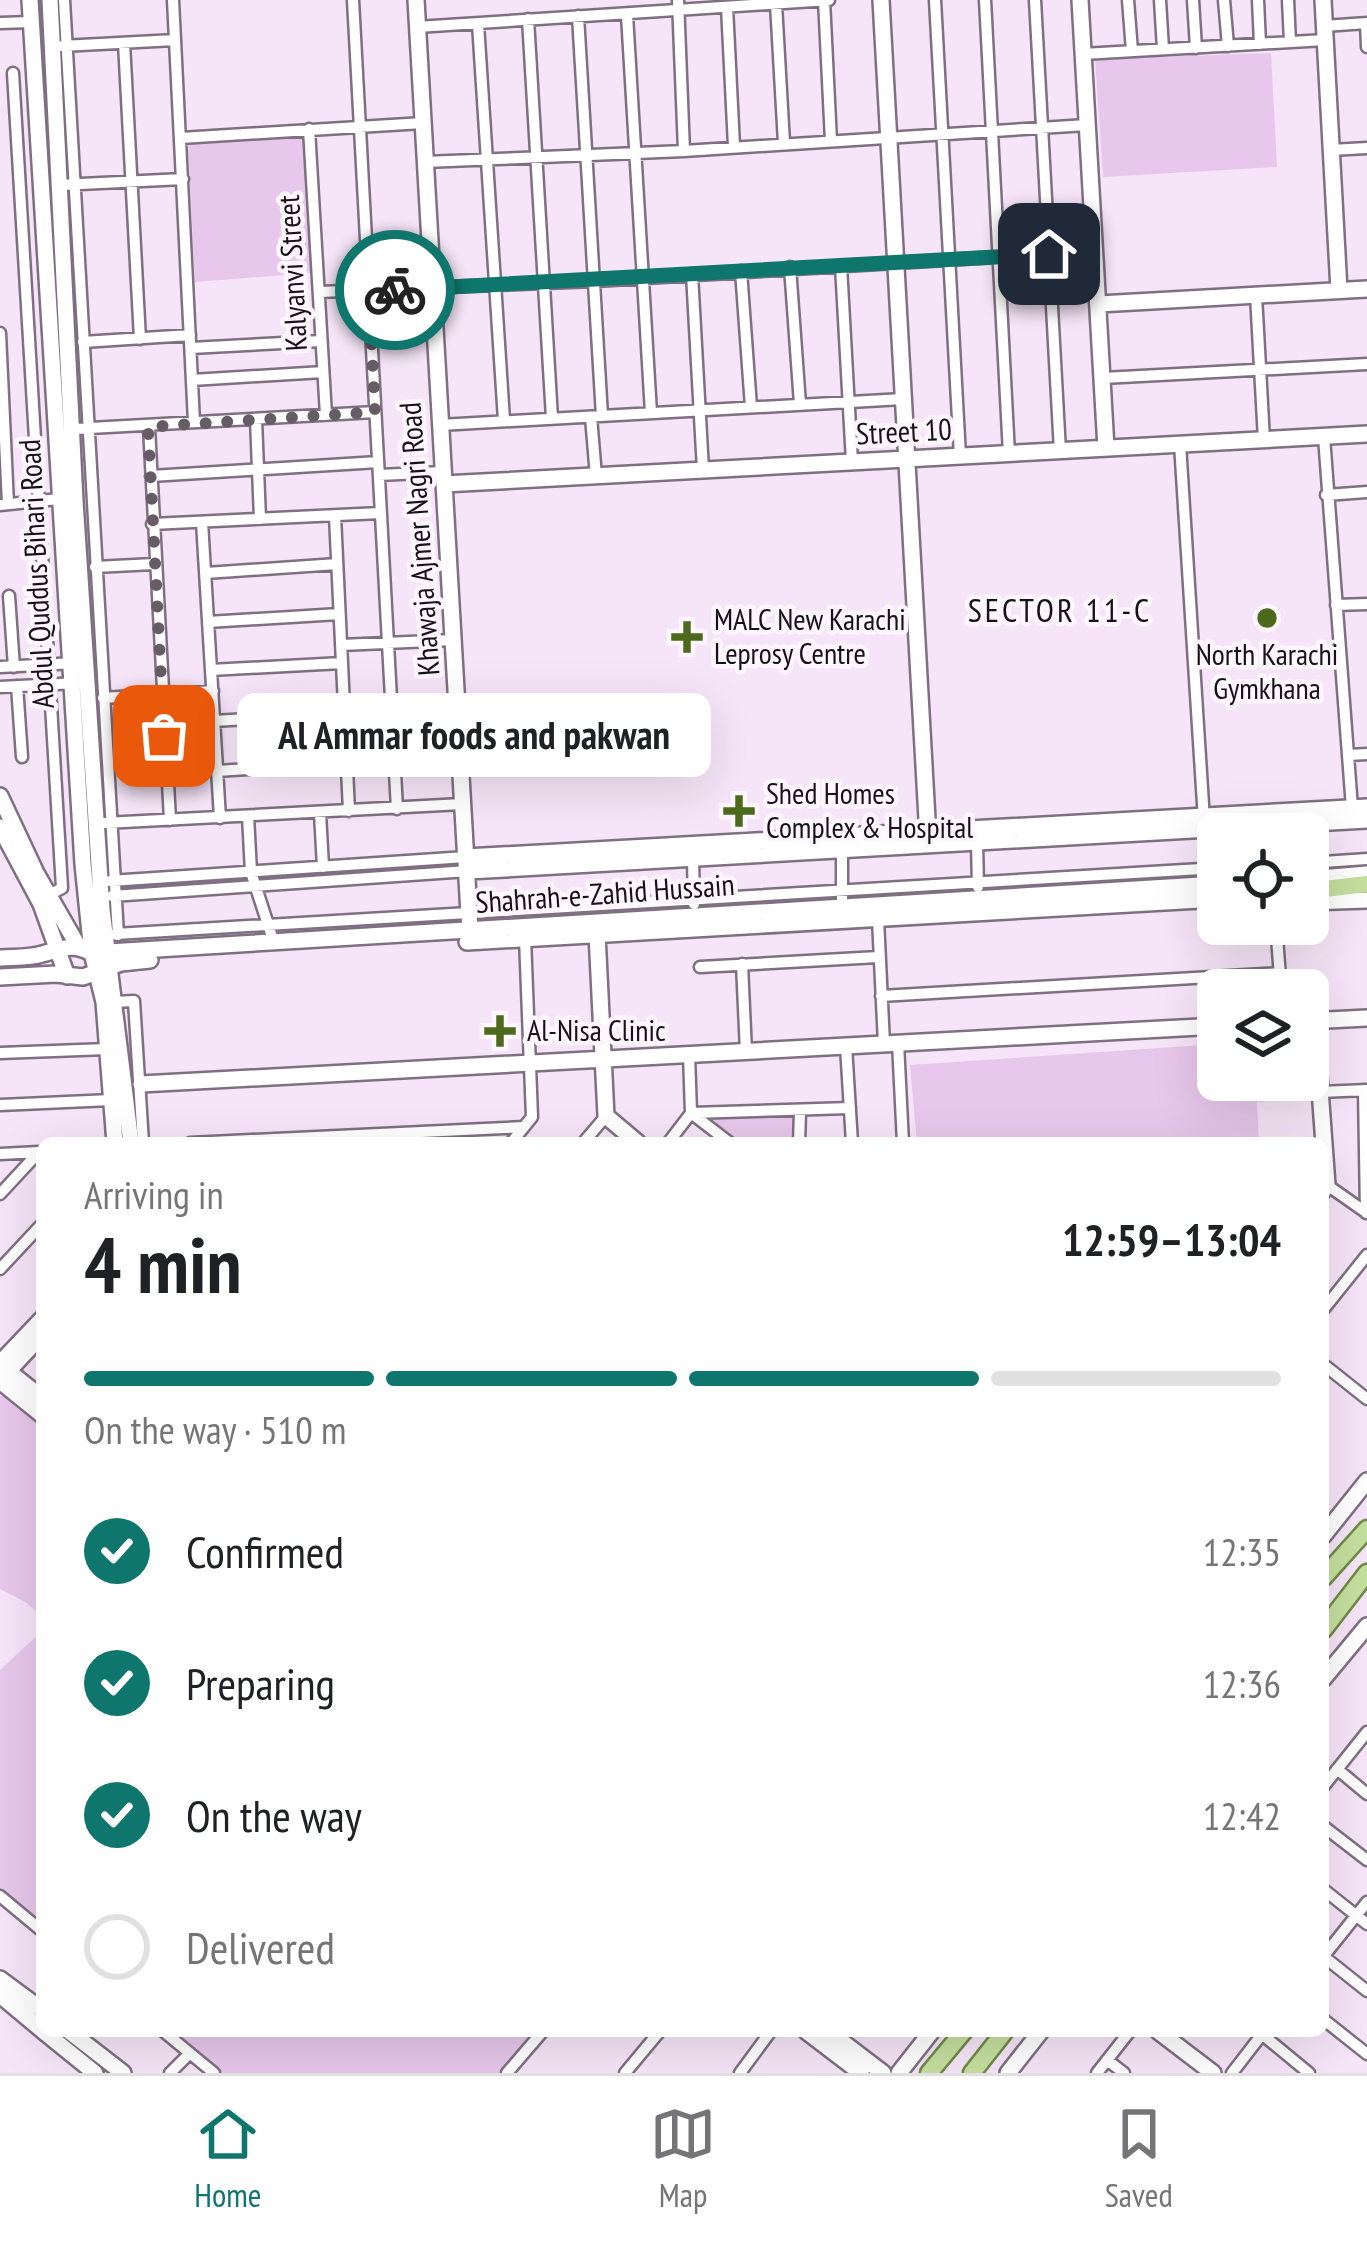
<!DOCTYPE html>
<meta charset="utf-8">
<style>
body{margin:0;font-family:"PT Sans Narrow",sans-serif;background:#f6f6f6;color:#202124;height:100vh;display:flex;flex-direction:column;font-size:45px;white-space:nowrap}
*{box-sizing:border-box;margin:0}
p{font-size:39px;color:#757577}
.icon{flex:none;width:66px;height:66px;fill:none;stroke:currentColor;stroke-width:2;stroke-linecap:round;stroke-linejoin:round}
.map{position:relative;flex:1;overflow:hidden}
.sheet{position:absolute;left:36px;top:1137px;width:1293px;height:900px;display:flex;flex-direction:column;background:#fff;border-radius:18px;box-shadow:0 12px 48px #0002}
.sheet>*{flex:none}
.buttons{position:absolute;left:1197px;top:813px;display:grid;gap:24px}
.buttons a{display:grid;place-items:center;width:132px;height:132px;border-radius:18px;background:#fff;box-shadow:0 12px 48px #0002;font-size:60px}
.pin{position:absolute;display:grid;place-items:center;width:102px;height:102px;color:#fff;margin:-51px;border-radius:24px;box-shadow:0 6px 18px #0006}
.courier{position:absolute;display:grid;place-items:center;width:120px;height:120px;margin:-60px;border:9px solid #0f766e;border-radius:50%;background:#fff;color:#222;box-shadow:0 3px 15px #0007}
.bubble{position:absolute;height:84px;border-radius:18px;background:#fff;box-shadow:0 12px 48px #0002;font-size:39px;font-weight:700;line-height:84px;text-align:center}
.headline em{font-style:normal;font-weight:700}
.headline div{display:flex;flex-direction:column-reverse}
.headline{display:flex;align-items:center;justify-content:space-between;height:204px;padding:0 48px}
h1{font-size:78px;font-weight:700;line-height:90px}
.bar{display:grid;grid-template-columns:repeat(4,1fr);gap:18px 12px;align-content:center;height:144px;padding:0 48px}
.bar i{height:15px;border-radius:9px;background:#e0e0e0}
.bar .on{background:#0f766e}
.bar p{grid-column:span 4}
ol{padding:0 48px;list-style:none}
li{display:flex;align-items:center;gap:36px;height:132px}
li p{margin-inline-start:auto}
li .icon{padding:12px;border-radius:50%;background:#0f766e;color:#fff;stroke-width:4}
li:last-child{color:#757577}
li i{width:66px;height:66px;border:6px solid #e0e0e0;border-radius:50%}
.menu{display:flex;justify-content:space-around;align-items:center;height:168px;border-top:3px solid #e0e0e0;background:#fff;font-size:33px;color:#757577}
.menu a{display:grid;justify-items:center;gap:6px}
.menu .on{color:#0f766e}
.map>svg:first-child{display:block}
</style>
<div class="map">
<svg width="1367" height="2073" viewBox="0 0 1367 2073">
<rect width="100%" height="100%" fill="#f6e5f8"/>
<path fill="#e7c7eb" d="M1271 53 1277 167 1103 177 1095 59Z
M303 136 312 273 195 282 188 144Z
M1308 1043 1311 1097 1257 1102 1259 1143H917L910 1065 1218 1044V1080H1308Z
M800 1112 799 1143H730L691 1113Z
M18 1378 42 1398V1617L27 1603 0 1589V1397Z
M42 1631V1924L0 1891V1670Z
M174 2031H543L507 2073H223Z"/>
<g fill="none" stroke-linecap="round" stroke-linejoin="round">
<g stroke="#7f7081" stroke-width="15">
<path id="street" d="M64 0 118 935
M173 0 194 422
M353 0 397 809
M678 0 684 151
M824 0 831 141
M935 0 960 456
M985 0 1009 454
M1035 0 1060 451
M1128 0 1132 51
M1160 0 1163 49
M1193 0 1196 48
M1224 0 1228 46
M1258 0 1260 44
M1288 0 1290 42
M776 4 784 143
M727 7 734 146
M627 15 651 413
M578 16 602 416
M528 19 552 418
M0 23 31 22
M1366 23 1367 47
M478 24 504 420
M1324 26 1367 23
M417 27 829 0
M124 43 140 339
M62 46 175 40
M1083 54 1325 40
M13 73 62 888 49 895
M309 129 326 415
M181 138 423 123
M1331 150 1367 148
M425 162 684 151 1087 125
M60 185 183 179
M841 266 852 462
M790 267 800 404
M741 271 751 407
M692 274 703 470
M319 292 596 281 1096 251
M1256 295 1264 440
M0 333 8 504
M83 342 190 335
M191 348 321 341
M1103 378 1367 364
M192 380 323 372
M591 417 596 476
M256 419 260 519
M440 425 903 399
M149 427 170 820
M72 429 375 412
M1324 437 1352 808
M1180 444 1204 820
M379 475 443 472
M151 476 378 462
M1326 495 1367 492
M0 505 59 499
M335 516 349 811
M202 522 220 818
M152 524 380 513
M95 567 154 564
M206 573 337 564
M9 596 14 667
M1336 605 1367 604
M208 622 339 614
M341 645 453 640
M0 667 75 663
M211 670 342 663
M17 686 22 757
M0 687 77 683
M103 698 213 691
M214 721 344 713
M1348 755 1367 754
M217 771 346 763
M320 813 323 867
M248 816 251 872 274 943
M105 823 462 804
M977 843 978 887
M693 859 694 904
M1308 863 1367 859
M110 881 466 857
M112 896 468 871
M842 904V850
M878 919 884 1044
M1276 924 1281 990
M99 935 1218 868
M742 964 746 1052
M700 967 878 957
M881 996 1280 973
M114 1002 134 1001 143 1143
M898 1043 903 1143
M846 1046 852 1143
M0 1053 107 1049
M689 1055 691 1113 730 1143
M1364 1090 1366 1213
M1320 1092 1367 1090
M0 1105 111 1100
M190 1143 524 1127
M511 1143 532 1117 525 938
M583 1143 606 1116
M668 1143 691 1113 850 1108
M799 1143 800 1112
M0 1154 39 1152
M1327 1185 1367 1213
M0 1194 39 1152
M0 1269 42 1224
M1323 1310 1367 1255
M1323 1364 1367 1399
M1337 1769 1367 1794
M1323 1787 1367 1732
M1323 1826 1367 1860
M1323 1889 1367 1924
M0 1896 42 1931
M1323 1956 1367 1991
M1323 1957 1367 1902
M1323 2019 1367 2054
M163 2031 214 2073
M1258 2031 1309 2073
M1107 2060 1124 2073
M170 2073 190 2053
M507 2073 543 2031
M625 2073 660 2031
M740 2073 771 2031
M1097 2073 1130 2031
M1232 2073 1263 2033"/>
</g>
<g stroke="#7f7081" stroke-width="20">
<path id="secondary" d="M30 0 83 864 92 953 104 1002 115 1143
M50 0 75 501 102 910 131 1143
M416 0 470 931
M881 0 928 837
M1080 0 1106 448
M1323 0 1339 290
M1099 304 1367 289
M444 484 1367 434
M0 796 36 873 78 946
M0 827 41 904 67 976
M466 857 1367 807
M468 871 1367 820
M1308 879 1367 874
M1308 902 1367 900
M597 934 606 1116 638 1143
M467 942 1218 899
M0 958C14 957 29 958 42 954 63 949 71 942 92 953 467 931 842 904 1218 884
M0 977 56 974 83 977 121 963 150 960
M1308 1021 1367 1018
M1315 1021 1327 1185 1323 1191
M141 1084 1218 1026
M0 1363 42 1319
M2 1366 42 1398
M0 1380 42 1335
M0 1381 42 1415
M1323 1536 1367 1481
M1323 1679 1367 1626
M0 1979 42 2010
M0 1995 42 2030
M43 2031 95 2073
M69 2031 123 2073
M806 2031 861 2073
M828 2031 883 2073
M1158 2031 1213 2073
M899 2073 932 2031
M1008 2073 1041 2031"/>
</g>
<g stroke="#6f8a46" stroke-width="21">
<path id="primary" d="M1308 891 1367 884
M1323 1578 1367 1529
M1323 1630 1367 1573
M929 2073 964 2031
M972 2073 1005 2031"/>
</g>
<use href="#street" stroke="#fff" stroke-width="10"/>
<use href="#secondary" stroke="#fff" stroke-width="15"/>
<use href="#primary" stroke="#c5df9f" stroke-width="16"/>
</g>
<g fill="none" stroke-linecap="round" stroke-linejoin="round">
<path stroke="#665c66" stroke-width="12" stroke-dasharray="0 21.6" d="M164 736 148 427 375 412 369 290H395"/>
<path stroke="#0f766e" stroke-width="15" d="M395 290 1049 254"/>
</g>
<g fill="#4c691c" stroke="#fdf6fe" stroke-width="4.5">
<circle cx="1267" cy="618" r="12"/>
<path d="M681 619h12v12h12v12h-12v12h-12v-12h-12v-12h12z"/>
<path d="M733 793h12v12h12v12h-12v12h-12v-12h-12v-12h12z"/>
<path d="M494 1013h12v12h12v12h-12v12h-12v-12h-12v-12h12z"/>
</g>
<g text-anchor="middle" stroke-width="9" stroke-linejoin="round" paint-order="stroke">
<g font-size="30" fill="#181218" stroke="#fdf6fe">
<text transform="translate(293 273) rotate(-93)" y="10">Kalyanvi Street</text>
<text transform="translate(904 432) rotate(-3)" y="10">Street 10</text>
<text transform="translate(420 539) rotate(-94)" y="10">Khawaja Ajmer Nagri Road</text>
<text transform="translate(37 574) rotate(-93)" y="10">Abdul Quddus Bihari Road</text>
<text transform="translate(605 894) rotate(-4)" y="10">Shahrah-e-Zahid Hussain</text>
</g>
<g font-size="30" fill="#181218" stroke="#fdf6fe" text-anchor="start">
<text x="714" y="630">MALC New Karachi<tspan x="714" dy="34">Leprosy Centre</tspan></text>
<text x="1267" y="665" text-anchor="middle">North Karachi<tspan x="1267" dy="34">Gymkhana</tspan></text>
<text x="766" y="804">Shed Homes<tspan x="766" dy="34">Complex &amp; Hospital</tspan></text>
<text x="527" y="1041">Al-Nisa Clinic</text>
</g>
<g font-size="33" letter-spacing="3" fill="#181218" stroke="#fdf6fe">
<text x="1060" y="622">SECTOR 11-C</text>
</g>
</g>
</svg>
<div class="buttons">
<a><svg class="icon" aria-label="locate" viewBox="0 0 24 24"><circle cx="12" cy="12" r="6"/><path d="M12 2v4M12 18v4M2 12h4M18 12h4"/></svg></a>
<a><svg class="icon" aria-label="layers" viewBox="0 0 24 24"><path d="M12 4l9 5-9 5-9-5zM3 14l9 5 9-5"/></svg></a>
</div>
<div class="pin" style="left:164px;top:736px;background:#ea580c"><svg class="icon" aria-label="bag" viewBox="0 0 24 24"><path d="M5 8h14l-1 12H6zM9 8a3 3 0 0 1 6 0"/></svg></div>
<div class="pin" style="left:1049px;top:254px;background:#1f2937"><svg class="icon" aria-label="home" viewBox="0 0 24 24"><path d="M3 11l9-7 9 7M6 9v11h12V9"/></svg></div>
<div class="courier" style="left:395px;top:290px"><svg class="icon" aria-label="bike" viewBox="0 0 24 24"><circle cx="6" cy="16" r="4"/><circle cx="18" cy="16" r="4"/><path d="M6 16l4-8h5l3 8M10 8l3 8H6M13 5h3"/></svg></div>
<div class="bubble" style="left:237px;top:693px;width:474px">Al Ammar foods and pakwan</div>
<section class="sheet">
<div class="headline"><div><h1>4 min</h1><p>Arriving in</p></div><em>12:59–13:04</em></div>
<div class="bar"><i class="on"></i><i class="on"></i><i class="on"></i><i></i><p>On the way · 510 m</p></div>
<ol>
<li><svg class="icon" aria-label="check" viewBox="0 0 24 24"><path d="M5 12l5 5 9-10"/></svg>Confirmed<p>12:35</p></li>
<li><svg class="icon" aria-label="check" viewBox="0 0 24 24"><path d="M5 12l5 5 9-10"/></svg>Preparing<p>12:36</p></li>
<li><svg class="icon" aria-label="check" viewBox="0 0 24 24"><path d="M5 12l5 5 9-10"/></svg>On the way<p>12:42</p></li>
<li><i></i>Delivered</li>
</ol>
</section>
</div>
<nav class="menu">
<a class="on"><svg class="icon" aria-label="home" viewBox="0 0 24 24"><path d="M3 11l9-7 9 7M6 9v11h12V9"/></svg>Home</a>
<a><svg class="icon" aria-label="map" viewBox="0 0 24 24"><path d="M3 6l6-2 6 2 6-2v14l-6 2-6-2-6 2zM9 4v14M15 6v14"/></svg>Map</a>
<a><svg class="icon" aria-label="saved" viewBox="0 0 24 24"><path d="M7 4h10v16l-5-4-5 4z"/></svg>Saved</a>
</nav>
